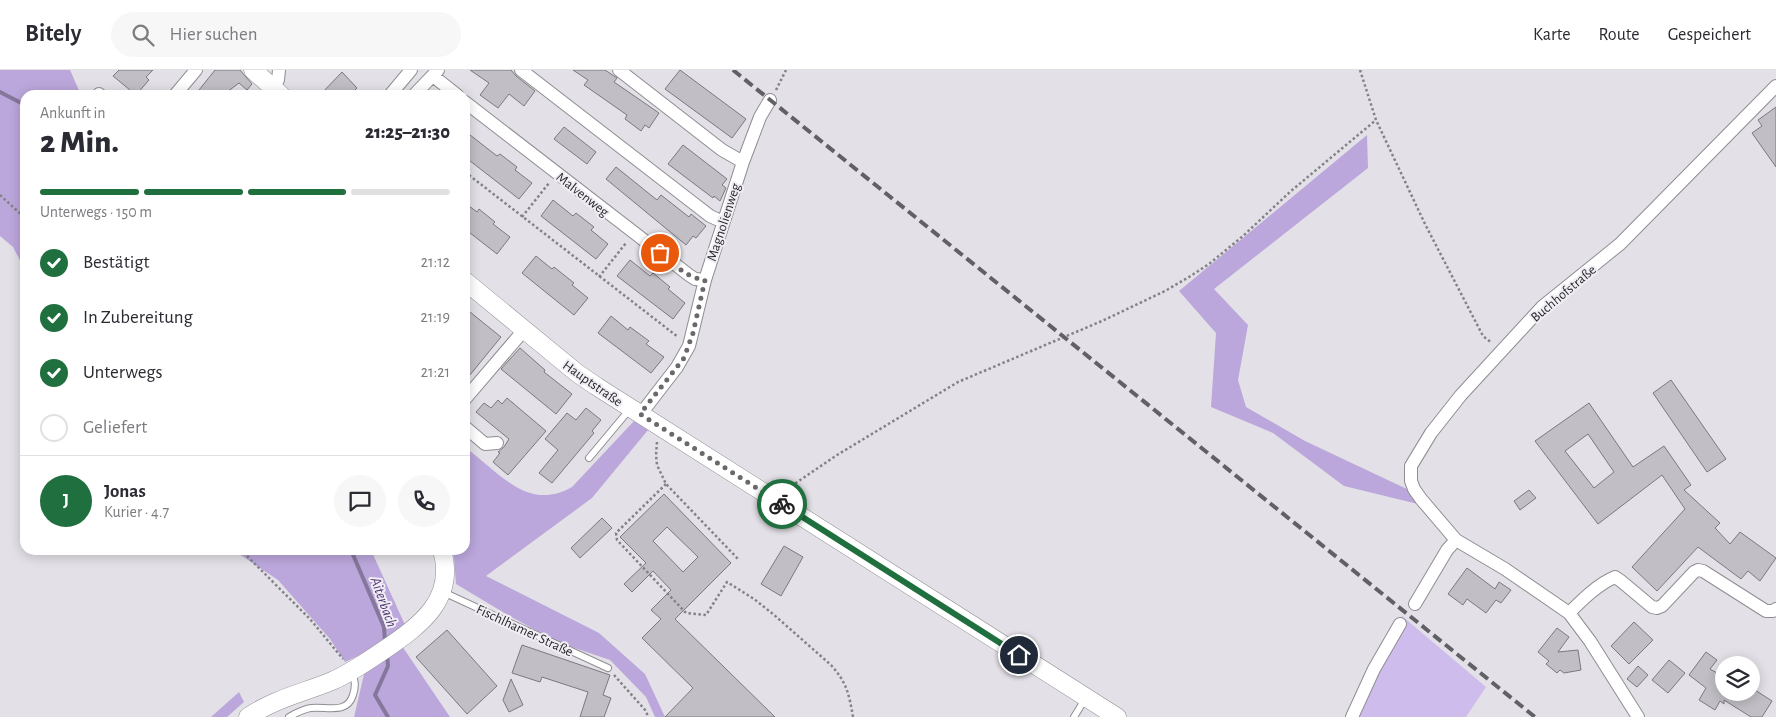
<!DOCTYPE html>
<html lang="de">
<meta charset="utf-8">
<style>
body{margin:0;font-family:"Alegreya Sans",sans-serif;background:#f7f7f7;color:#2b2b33;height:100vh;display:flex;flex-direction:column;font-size:19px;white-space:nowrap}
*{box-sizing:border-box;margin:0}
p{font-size:16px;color:#7c7c81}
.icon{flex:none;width:28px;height:28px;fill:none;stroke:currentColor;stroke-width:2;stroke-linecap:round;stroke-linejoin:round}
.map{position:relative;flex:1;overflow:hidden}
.details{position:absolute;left:20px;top:20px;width:450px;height:465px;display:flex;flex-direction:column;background:#fff;border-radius:15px;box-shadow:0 2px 12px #0003}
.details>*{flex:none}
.controls{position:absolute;left:1715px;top:586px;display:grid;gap:10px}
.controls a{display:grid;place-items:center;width:45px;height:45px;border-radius:50%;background:#fff;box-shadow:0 2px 12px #0003;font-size:25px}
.pin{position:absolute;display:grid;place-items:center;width:42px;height:42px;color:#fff;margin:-21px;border:2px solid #fff;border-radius:50%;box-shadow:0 1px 5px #0007}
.courier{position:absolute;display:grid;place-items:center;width:50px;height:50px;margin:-25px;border:4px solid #206f3e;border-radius:50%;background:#fff;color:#222;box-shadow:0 1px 6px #0007}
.overview em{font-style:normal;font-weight:800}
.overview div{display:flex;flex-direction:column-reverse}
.overview{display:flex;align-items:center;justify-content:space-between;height:85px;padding:0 20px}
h1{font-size:32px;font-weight:800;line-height:38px}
.bar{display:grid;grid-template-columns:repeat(4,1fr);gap:8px 5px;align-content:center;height:60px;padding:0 20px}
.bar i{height:6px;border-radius:4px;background:#e1e1e2}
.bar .selected{background:#206f3e}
.bar p{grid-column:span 4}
.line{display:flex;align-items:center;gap:12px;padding:0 20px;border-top:1px solid #e1e1e2}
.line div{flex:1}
.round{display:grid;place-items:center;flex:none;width:52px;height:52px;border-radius:26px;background:#f7f7f7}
ol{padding:0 20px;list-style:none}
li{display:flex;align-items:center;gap:15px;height:55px}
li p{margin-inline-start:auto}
li .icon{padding:5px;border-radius:50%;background:#206f3e;color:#fff;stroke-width:4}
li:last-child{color:#7c7c81}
li i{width:28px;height:28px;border:2px solid #e1e1e2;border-radius:50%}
header{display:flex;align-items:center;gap:30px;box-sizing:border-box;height:70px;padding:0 25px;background:#fff;border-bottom:1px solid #e1e1e2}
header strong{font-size:24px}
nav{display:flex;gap:28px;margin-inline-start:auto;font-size:18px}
.search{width:350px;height:45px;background:#f7f7f7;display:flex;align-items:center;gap:12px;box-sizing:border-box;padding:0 18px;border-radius:28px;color:#7c7c81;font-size:19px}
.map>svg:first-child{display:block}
</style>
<header>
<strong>Bitely</strong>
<div class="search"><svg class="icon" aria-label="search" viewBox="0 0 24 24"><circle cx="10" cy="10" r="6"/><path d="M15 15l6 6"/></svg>Hier suchen</div>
<nav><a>Karte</a><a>Route</a><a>Gespeichert</a></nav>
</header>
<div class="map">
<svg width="1776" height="647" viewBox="0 0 1776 647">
<rect width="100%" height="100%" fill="#e3e1e7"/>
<path fill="#cebcec" d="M1402 546 1486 617 1466 647H1347L1380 575Z"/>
<path fill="#bba7db" d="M0 0H70L81 25H25V200L13 177 0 166Z
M1367 65 1368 98 1214 219 1248 255 1238 310 1246 337 1305 371 1409 420 1422 435 1344 416 1273 363 1211 337 1216 263 1179 221Z
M634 351 648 360 592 428 486 506 599 563 645 604 665 647H655L646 627 610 590 557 572 506 544 456 514 454 487 451 480H465V383L470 381C502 406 530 441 572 417Z
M233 480H371L406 557 373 579 345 592 330 569 278 510Z
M402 576 450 647H354L365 600Z
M239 622 244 632 227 647H211Z"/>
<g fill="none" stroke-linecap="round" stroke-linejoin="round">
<path stroke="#85779c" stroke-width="4" d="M0 22 25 35
M351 480 384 557 385 572
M387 584 388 596 375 625 388 647"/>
</g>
<path fill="#c1bfc5" stroke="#7b797e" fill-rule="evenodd" d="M119 0H153L146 7 149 10 136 25 113 6Z
M215 0H240L252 14 247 20 239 13 223 25H195Z
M470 0H511L516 6 535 21 524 36 509 24 498 38 480 25 489 13Z
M573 0H605L617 8 614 12 659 43 649 58 645 55 641 61 625 49 627 45 584 15 588 10Z
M680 0 746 49 732 68 665 19Z
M342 2 357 18 350 25H320Z
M1776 37V97L1752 63 1762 56 1758 50Z
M564 57 596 82 587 94 554 69Z
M465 61 497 86 500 84 517 97 515 100 532 113 519 129 465 87Z
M683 75 727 109 722 115 726 118 720 131 714 126 713 128 668 94Z
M616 97 657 130 661 125 689 147 691 144 706 156 696 168 693 166 686 175 606 109Z
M553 130 573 146 576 143 594 157 591 160 608 174 596 189 541 146Z
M465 133 477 142 479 139 495 152 493 154 510 167 497 184 465 159Z
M536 186 552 199 554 197 574 213 572 215 588 228 574 245 522 203Z
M630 190 650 206 653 203 670 217 668 219 685 233 673 249 617 206Z
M465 238 501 267 465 311Z
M611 246 628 260 630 257 649 271 646 274 664 287 651 303 598 263Z
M520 278 545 300 544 302 572 324 556 344 501 299Z
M1671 310 1726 389 1707 402 1653 323Z
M507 328 546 361 508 405 493 392 500 383 498 382 504 377 509 369 476 342 484 333 491 338 498 330 502 334Z
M1589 333 1633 397 1664 376 1691 415 1684 420 1720 453 1715 458 1730 474 1740 462 1776 488 1760 511 1748 501 1741 509 1698 477 1657 521 1632 497 1685 439 1662 405 1598 454 1535 371ZM1588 364 1614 402 1594 418 1565 381Z
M586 338 601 350 592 361 594 363 552 413 539 403 558 380 545 369 567 343 576 350Z
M1529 420 1536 428 1520 440 1514 431Z
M664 424 731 493 675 549 775 647H665L693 618 642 568 661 549 651 540 671 520 653 501 632 522 624 514 646 493 620 467ZM667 457 698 487 683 502 653 471Z
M602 448 612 458 580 488 571 478Z
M784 476 803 487 781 526 761 514Z
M1467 498 1495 519 1499 512 1511 520 1501 533 1496 530 1486 543 1467 529 1463 535 1448 524Z
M1634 552 1653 570 1629 594 1611 576Z
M1557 558 1569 567 1558 582 1578 580 1581 600 1564 603 1560 600 1557 603 1546 594 1549 591 1538 582Z
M447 560 497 616 467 644 416 587Z
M522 575 610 605 603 625 611 628 604 647H580L588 622 542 607 540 612 512 603Z
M1706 582 1717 590 1710 599 1724 607V622H1753L1755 620 1772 631 1762 647H1751L1724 630V634L1720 631 1715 640 1699 630 1706 618 1689 605Z
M1669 590 1685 603 1668 623 1652 610Z
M1638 596 1648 605 1637 617 1627 609Z
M511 609 523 635 509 642 503 630Z"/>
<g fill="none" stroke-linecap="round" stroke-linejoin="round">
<g stroke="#8f8d92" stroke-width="8">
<path id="lane" d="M589 388 630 339
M443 522 608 598
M289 647C296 643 303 639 311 638 326 636 347 645 353 625 356 616 355 610 352 602
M1074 647 1085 629"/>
</g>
<g stroke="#8f8d92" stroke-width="14">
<path id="street" d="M521 0 710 146 723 152
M619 0 722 80 743 92
M433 6 457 25
M273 17 278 10 279 0
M99 24 100 25
M175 25 196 0
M390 25 411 0
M414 25 438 0
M465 32 689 205 695 209 705 210
M465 329 524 260
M640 345 677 297 689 276 705 210 743 92 760 47 770 30
M465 357 485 374 497 373
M1456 470 1421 429 1414 419 1411 411V396L1431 363 1461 325 1542 237 1620 174 1776 16
M1415 534 1447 480 1456 470 1505 499 1569 543 1590 571 1638 647
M1569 543C1582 530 1598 514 1615 507L1621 511 1652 537 1657 538 1662 536 1694 502 1698 500 1703 501 1766 541H1773L1776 539
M1352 647 1374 599 1400 554"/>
</g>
<g stroke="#8f8d92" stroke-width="19">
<path id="secondary" d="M253 0 281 25
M465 211 577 303 596 316 1117 647
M248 647C274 629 303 623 332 611 350 603 368 591 384 580 421 555 456 529 442 480"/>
</g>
<path stroke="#838286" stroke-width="2.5" stroke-dasharray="2.5 2.5" stroke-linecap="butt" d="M1360 0 1376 50 1425 154 1483 266 1492 273
M776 20 786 0
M465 102 678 267
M0 125 25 148
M522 147 549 113
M599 207 626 173
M657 372 656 385 657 395 666 414 739 490
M666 414 616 463 617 470 686 543 706 545 727 512 754 529 773 544 831 595C847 613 849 624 853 647
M787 419 837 385 958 312 1102 251 1165 221 1189 207 1209 194 1243 166 1291 121 1376 50
M239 480 246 485 310 549 343 589
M614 605 646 641 648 647"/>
<use href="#lane" stroke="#fff" stroke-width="6"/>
<use href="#street" stroke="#fff" stroke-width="12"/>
<use href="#secondary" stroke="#fff" stroke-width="18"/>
<path stroke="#616064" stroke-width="4" stroke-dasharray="10 5" stroke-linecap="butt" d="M733 0 1535 647"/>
</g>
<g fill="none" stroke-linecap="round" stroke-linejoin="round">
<path stroke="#69696c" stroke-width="5" stroke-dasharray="0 9" d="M660 183C674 194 687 208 705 210L693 263 684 288 640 344 782 434"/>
<path stroke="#206f3e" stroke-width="6" d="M782 434 1019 585"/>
</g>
<g text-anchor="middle" stroke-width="4" stroke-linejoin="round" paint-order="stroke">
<g font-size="14" fill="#28282a" stroke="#f0eef4">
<text transform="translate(583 124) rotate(38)" y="5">Malvenweg</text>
<text transform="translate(723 152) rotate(-72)" y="5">Magnolienweg</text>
<text transform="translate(1563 223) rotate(-40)" y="5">Buchhofstraße</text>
<text transform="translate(593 313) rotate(35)" y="5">Hauptstraße</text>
<text transform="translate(525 560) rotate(25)" y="5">Fischlhamer Straße</text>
</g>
<g font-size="15" font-style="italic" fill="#523676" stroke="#f0eef4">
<text transform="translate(384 532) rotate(70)" y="5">Aiterbach</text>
</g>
</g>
</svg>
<div class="controls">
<a><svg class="icon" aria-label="layers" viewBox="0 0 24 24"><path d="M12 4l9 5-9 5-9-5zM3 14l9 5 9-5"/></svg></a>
</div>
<div class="pin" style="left:660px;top:183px;background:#ea580c"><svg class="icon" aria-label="bag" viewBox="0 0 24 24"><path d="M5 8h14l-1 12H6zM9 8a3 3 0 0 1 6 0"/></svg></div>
<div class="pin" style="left:1019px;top:585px;background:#1f2937"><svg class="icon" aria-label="home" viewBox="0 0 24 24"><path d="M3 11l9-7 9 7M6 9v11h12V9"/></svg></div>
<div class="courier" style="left:782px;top:434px"><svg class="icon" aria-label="bike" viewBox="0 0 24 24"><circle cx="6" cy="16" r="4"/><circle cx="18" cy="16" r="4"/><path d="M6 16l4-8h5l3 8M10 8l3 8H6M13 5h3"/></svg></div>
<section class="details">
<div class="overview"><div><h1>2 Min.</h1><p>Ankunft in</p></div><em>21:25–21:30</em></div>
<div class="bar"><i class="selected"></i><i class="selected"></i><i class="selected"></i><i></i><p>Unterwegs · 150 m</p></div>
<ol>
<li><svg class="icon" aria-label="check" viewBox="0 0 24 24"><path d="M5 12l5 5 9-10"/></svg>Bestätigt<p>21:12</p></li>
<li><svg class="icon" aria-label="check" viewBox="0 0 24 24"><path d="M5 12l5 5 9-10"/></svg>In Zubereitung<p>21:19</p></li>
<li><svg class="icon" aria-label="check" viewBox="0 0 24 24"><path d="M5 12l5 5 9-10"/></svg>Unterwegs<p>21:21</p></li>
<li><i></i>Geliefert</li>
</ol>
<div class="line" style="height:90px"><b class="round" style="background:#206f3e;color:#fff">J</b><div><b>Jonas</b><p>Kurier · 4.7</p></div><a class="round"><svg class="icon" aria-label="chat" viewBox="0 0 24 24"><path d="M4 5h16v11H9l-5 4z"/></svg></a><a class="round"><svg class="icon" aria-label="phone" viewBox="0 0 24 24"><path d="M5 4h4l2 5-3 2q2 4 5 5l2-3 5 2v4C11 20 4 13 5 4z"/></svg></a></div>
</section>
</div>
